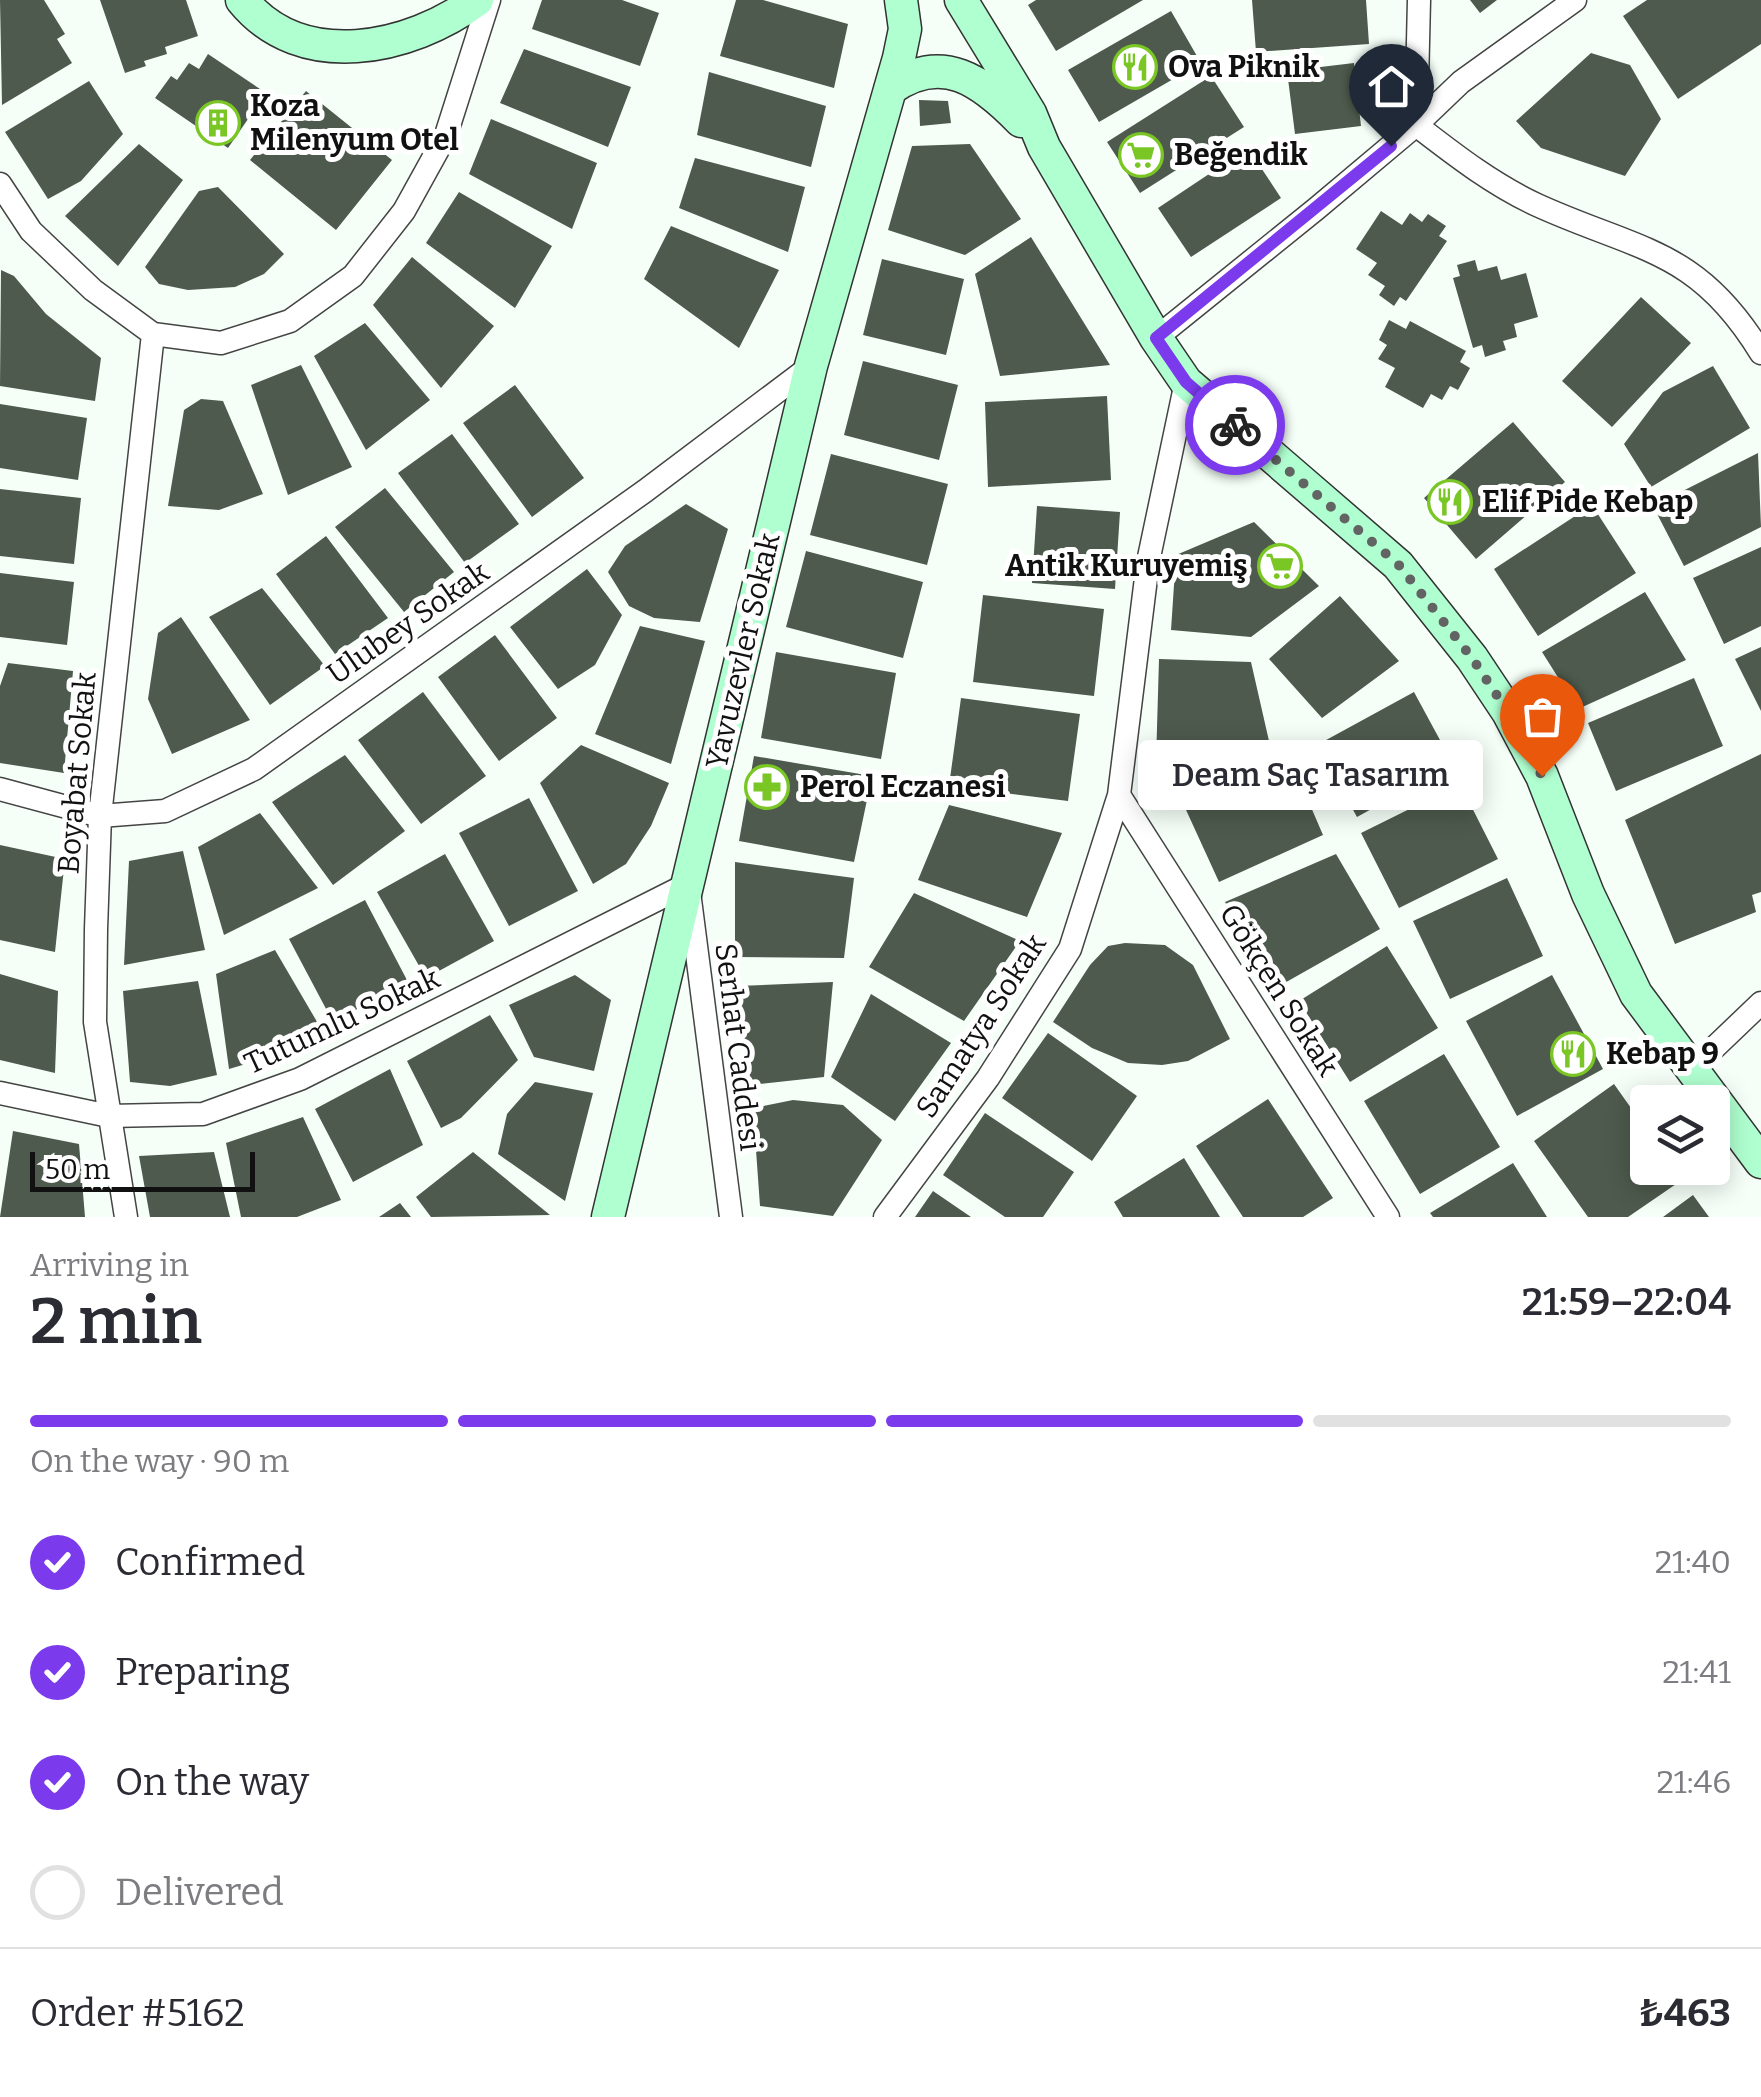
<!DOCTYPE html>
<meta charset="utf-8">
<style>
body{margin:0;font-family:Bitter,serif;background:#f2f2f3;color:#2b2b33;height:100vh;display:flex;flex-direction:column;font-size:38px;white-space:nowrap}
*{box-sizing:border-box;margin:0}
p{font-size:32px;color:#7c7c81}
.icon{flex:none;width:55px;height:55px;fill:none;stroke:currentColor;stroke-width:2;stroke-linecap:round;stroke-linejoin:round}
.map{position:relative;height:1217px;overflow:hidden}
.side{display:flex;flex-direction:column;background:#fff;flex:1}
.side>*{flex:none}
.controls{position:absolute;left:1630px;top:1085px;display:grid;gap:20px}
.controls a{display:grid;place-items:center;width:100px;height:100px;border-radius:10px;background:#fff;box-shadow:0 5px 25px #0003;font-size:50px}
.scale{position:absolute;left:30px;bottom:25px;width:225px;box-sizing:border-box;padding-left:10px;border:5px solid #111;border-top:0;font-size:28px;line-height:35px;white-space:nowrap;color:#111;-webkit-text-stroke:8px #fff;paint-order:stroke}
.pin{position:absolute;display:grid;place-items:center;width:85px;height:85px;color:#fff;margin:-102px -42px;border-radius:50% 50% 50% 0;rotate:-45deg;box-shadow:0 0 10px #0007}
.pin .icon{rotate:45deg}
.courier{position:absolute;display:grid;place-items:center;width:100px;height:100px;margin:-50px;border:8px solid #7c3aed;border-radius:50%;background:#fff;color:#222;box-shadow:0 2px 12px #0007}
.bubble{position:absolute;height:70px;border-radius:10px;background:#fff;box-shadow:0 5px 25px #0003;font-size:32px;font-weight:600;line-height:70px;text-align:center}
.summary em{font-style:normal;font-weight:600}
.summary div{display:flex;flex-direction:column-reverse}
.summary{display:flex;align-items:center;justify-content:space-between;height:170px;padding:0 30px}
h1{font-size:65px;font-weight:600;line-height:75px}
.bar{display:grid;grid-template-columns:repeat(4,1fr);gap:15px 10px;align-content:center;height:120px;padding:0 30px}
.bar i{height:12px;border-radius:8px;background:#e1e1e2}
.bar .active{background:#7c3aed}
.bar p{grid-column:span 4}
.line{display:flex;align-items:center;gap:25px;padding:0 30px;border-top:2px solid #e1e1e2}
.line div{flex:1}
ol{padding:0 30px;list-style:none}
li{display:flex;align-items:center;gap:30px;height:110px}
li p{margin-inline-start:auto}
li .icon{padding:10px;border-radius:50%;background:#7c3aed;color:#fff;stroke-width:4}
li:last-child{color:#7c7c81}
li i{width:55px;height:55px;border:5px solid #e1e1e2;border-radius:50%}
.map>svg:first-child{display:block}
</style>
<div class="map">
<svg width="1761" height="1217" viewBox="0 0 1761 1217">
<rect width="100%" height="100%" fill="#f5fff8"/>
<path fill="#4e5a4d" d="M0 0H44L65 34 57 39 72 63 2 105Z
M100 0H186L198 36 165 47 167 54 144 61 146 66 125 73Z
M542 0H622L659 13 640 66 532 29Z
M736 0H763L848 24 834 88 720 56Z
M1036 0H1143L1056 51 1028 5Z
M1252 0H1366L1369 44 1256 52Z
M1470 0H1497L1480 13Z
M1647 0H1761V44L1678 99 1623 16Z
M1171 11 1201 63 1099 122 1068 70Z
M524 49 631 87 608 147 500 103Z
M1591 53 1630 65 1661 119 1625 176 1541 148 1516 121Z
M208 54 266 93 228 148 155 98 171 76 177 80 189 63 199 69Z
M1354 63 1361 126 1295 134 1287 71Z
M709 72 826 106 811 167 697 135Z
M1211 76 1244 127 1140 193 1107 142Z
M89 81 123 134 81 181 48 199 5 132Z
M306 91 392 160 336 230 250 160Z
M919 100 948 101 951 123 920 126Z
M491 119 597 163 572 229 469 174Z
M139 144 183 180 118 266 65 216Z
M970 144 1021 219 965 255 888 230 912 146Z
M1248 148 1281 198 1191 257 1158 208Z
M695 158 805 187 788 252 679 208Z
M218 187 284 254 264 274 235 287 188 290 159 284 145 267 199 191Z
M459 192 552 246 515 308 426 243Z
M1381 211 1402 225 1410 213 1422 222 1428 214 1446 226 1439 236 1447 241 1406 301 1400 297 1394 306 1379 295 1385 286 1368 275 1377 263 1356 249Z
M671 226 779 270 739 348 644 279Z
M1031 237 1110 365 1000 376 975 274Z
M412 257 494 326 441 388 373 305Z
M882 259 964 279 946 355 863 335Z
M1475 260 1478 271 1497 266 1501 280 1526 273 1538 317 1514 324 1517 337 1503 341 1506 350 1485 357 1482 345 1473 348 1453 278 1460 276 1457 265Z
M1 270 14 276 46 314 101 358 95 401 0 386Z
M1641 297 1691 343 1612 427 1562 381Z
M1389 320 1406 329 1410 321 1466 351 1460 362 1470 368 1458 390 1450 386 1442 400 1431 394 1423 408 1385 387 1395 368 1378 359 1387 345 1379 340Z
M365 323 430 400 366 450 314 356Z
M863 361 958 385 939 460 844 435Z
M301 365 352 467 288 495 251 385Z
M1713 366 1750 428 1651 487 1624 444 1663 392Z
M515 385 584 478 532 517 463 423Z
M1107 396 1111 480 988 487 985 402Z
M201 399 223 401 263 494 219 510 168 506 184 410Z
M0 404 87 418 78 480 0 468Z
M1513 422 1565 482 1476 559 1424 498Z
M452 434 519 524 465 563 398 473Z
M1758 453 1761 527 1684 566 1653 506Z
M831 454 948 484 927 565 810 535Z
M385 488 454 572 404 612 335 527Z
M0 489 81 498 74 564 0 556Z
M686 504 728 529 700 622 654 618 629 606 608 572 625 546Z
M1592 505 1636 573 1538 636 1494 569Z
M1037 506 1120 512 1115 589 1032 583Z
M1254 522 1319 586 1251 637 1171 630 1176 555Z
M326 536 388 618 335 654 276 574Z
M1761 547V626L1724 644 1693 578Z
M806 551 923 582 903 658 786 627Z
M587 569 622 615 595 665 558 689 510 627Z
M0 573 74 582 67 645 0 637Z
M262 588 325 666 270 705 209 617Z
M1645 592 1686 660 1578 709 1542 652Z
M983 595 1104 609 1094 696 973 682Z
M1340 596 1399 661 1322 718 1269 659Z
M181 617 250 720 172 754 148 699 158 633Z
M640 626 705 641 671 764 595 734Z
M495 635 557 718 499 761 438 677Z
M1761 647V711L1735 659Z
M776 652 896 673 881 759 761 738Z
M1159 659 1251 662 1269 741 1190 764 1156 762Z
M8 663 73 671 64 773 0 763V686Z
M1694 678 1723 746 1616 791 1588 723Z
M423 692 486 776 421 824 358 740Z
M1414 692 1453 764 1357 817 1317 745Z
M961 698 1080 714 1068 801 949 786Z
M581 745 669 783 651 826 626 864 593 884 540 783Z
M1761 754V892L1752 895 1756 912 1675 944 1625 820Z
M345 755 405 831 333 885 272 802Z
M754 756 872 776 854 862 739 841Z
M1289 756 1323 835 1219 882 1176 788Z
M1460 784 1498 859 1399 908 1361 833Z
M529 798 578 891 509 926 459 833Z
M949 805 1062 833 1027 917 918 880Z
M260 813 318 888 224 935 198 847Z
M0 845 65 859 55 952 0 940Z
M183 851 205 950 124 965 129 861Z
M445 854 494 941 426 978 377 892Z
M1336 854 1380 929 1281 985 1225 902Z
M735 862 854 878 844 958 735 957Z
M1507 878 1543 956 1450 999 1413 921Z
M914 893 1020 941 964 1021 869 967Z
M365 900 408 982 333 1022 289 939Z
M1125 943 1165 945 1193 965 1230 1039 1188 1061 1162 1065 1128 1063 1092 1048 1053 1022 1090 965 1108 946Z
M1387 946 1438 1028 1350 1082 1299 1001Z
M275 950 323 1032 276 1055 229 1069 216 974Z
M0 974 58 991 55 1073 0 1060Z
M575 975 611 1000 594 1071 534 1057 509 1005Z
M1552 975 1603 1069 1517 1116 1466 1021Z
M198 981 217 1075 170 1086 130 1082 123 991Z
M833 982 824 1077 751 1085 737 986Z
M871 994 951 1043 895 1121 831 1077Z
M490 1015 518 1060 461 1118 441 1128 407 1061Z
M1048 1033 1137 1096 1092 1161 1002 1098Z
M1444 1054 1500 1147 1420 1194 1364 1101Z
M390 1069 423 1145 353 1182 315 1109Z
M535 1082 593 1093 565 1201 498 1154 507 1114Z
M1614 1084 1648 1132V1168H1673L1682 1180 1628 1217H1588L1534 1141Z
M1268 1099 1333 1198 1303 1217H1243L1196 1146Z
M793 1100 843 1105 882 1140 833 1216 760 1206 753 1108Z
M985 1113 1074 1172 1043 1217H1005L943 1175Z
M303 1117 341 1200 297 1217H241L226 1143Z
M13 1131 79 1144 85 1217H0Z
M214 1152 230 1217H150L139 1156Z
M473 1152 550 1215 431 1217 416 1197Z
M1184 1158 1220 1217H1123L1114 1202Z
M1513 1163 1547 1217H1433L1430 1213Z
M933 1191 971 1217H915Z
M1693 1195 1709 1217H1663Z
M400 1203 411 1217H379Z"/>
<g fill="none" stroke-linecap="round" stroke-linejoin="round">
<g stroke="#444" stroke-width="25">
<path id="street" d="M1416 125C1455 155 1492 184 1537 205 1638 251 1697 248 1761 353
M1416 125 1419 0
M0 184 31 231 93 290 153 334 221 343 290 321 353 276 404 211 446 135 489 0
M1156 338 1316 209 1416 125 1461 82 1575 0
M0 789 100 816 165 811 254 769 645 491 811 366
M1119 795 1388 1217
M1692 1069 1761 1003
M0 1093 109 1116 203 1114 300 1079 688 884 731 1217
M126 1217 95 1022 96 929 100 816 153 334
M885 1217 988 1078 1070 949 1119 795 1148 562 1186 382"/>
</g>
<g stroke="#333" stroke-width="35">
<path id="secondary" d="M242 0C301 73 410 50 477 0
M961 0 1030 113 1044 147 1156 338 1186 382 1398 565 1472 658 1508 712 1542 776 1588 894 1636 994 1761 1162
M890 89C942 51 982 81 1021 121
M608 1217 811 366 899 58 905 29 901 0"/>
</g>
<use href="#street" stroke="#fff" stroke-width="22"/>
<use href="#secondary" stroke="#b0ffd0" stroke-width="32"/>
</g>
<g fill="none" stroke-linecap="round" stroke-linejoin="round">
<path stroke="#616462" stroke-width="10" stroke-dasharray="0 18" d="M1235 425 1398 564 1472 658 1508 712 1542 776"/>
<path stroke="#7c3aed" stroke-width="12" d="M1235 425 1186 382 1156 338 1391 146"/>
</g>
<defs>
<g id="restaurant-ring" transform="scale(2.25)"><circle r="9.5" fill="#fff" stroke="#79c624" stroke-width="1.5"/><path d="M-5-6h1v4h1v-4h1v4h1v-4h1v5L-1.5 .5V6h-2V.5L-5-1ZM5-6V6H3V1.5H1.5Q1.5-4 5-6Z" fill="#79c624"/></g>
<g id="building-ring" transform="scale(2.25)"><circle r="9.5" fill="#fff" stroke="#79c624" stroke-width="1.5"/><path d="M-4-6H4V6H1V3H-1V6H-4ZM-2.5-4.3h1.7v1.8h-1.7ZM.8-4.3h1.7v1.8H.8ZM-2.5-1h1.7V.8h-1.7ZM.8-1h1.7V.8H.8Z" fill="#79c624"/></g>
<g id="supermarket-ring" transform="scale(2.25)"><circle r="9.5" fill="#fff" stroke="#79c624" stroke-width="1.5"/><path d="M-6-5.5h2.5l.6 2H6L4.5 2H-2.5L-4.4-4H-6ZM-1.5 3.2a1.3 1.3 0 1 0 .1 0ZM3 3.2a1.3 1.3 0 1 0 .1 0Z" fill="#79c624"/></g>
<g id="pharmacy-ring" transform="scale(2.25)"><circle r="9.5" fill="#fff" stroke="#79c624" stroke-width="1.5"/><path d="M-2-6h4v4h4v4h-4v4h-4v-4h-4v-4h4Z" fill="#79c624"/></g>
</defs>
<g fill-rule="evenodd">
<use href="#restaurant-ring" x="1135" y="67"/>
<use href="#building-ring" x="218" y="123"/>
<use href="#supermarket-ring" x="1141" y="155"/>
<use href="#restaurant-ring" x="1450" y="502"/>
<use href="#supermarket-ring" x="1280" y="566"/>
<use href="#pharmacy-ring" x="767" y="787"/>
<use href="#restaurant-ring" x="1573" y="1054"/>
</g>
<g text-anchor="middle" stroke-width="10" stroke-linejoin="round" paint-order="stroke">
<g font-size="30" font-weight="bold" fill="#111" stroke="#fff" text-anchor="start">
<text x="1168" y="77">Ova Piknik</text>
<text x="250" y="116">Koza<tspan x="250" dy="34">Milenyum Otel</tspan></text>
<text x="1174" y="165">Beğendik</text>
<text x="1482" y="512">Elif Pide Kebap</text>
<text x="1248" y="576" text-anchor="end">Antik Kuruyemiş</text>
<text x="800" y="797">Perol Eczanesi</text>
<text x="1606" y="1064">Kebap 9</text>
</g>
<g font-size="30" fill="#111" stroke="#fff">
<text transform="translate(408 623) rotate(-35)" y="10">Ulubey Sokak</text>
<text transform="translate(743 651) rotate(-77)" y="10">Yavuzevler Sokak</text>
<text transform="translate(77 773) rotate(-85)" y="10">Boyabat Sokak</text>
<text transform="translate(1279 990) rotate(58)" y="10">Gökçen Sokak</text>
<text transform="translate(342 1021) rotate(-25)" y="10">Tutumlu Sokak</text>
<text transform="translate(981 1026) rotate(-57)" y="10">Samatya Sokak</text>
<text transform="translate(738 1047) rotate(83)" y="10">Serhat Caddesi</text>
</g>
</g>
</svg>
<div class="controls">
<a><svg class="icon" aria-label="layers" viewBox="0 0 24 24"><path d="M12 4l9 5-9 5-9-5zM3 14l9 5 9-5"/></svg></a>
</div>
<div class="scale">50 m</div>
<div class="pin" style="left:1542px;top:776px;background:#ea580c"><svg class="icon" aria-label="bag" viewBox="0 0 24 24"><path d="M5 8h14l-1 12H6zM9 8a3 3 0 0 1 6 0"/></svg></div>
<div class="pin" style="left:1391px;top:146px;background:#1f2937"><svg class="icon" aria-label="home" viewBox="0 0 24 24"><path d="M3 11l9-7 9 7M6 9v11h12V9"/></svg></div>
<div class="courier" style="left:1235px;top:425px"><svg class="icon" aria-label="bike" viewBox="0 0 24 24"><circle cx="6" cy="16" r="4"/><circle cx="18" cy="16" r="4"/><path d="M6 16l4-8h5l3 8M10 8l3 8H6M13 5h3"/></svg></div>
<div class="bubble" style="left:1138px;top:740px;width:345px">Deam Saç Tasarım</div>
</div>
<section class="side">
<div class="summary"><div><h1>2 min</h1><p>Arriving in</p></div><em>21:59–22:04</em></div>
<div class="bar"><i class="active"></i><i class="active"></i><i class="active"></i><i></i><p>On the way · 90 m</p></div>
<ol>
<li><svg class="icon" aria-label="check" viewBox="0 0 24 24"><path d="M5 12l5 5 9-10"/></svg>Confirmed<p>21:40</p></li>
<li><svg class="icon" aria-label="check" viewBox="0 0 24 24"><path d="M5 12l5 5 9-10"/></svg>Preparing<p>21:41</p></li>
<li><svg class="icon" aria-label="check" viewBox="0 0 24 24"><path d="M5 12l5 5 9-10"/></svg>On the way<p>21:46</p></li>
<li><i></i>Delivered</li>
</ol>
<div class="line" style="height:130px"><div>Order #5162</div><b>₺463</b></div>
</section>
